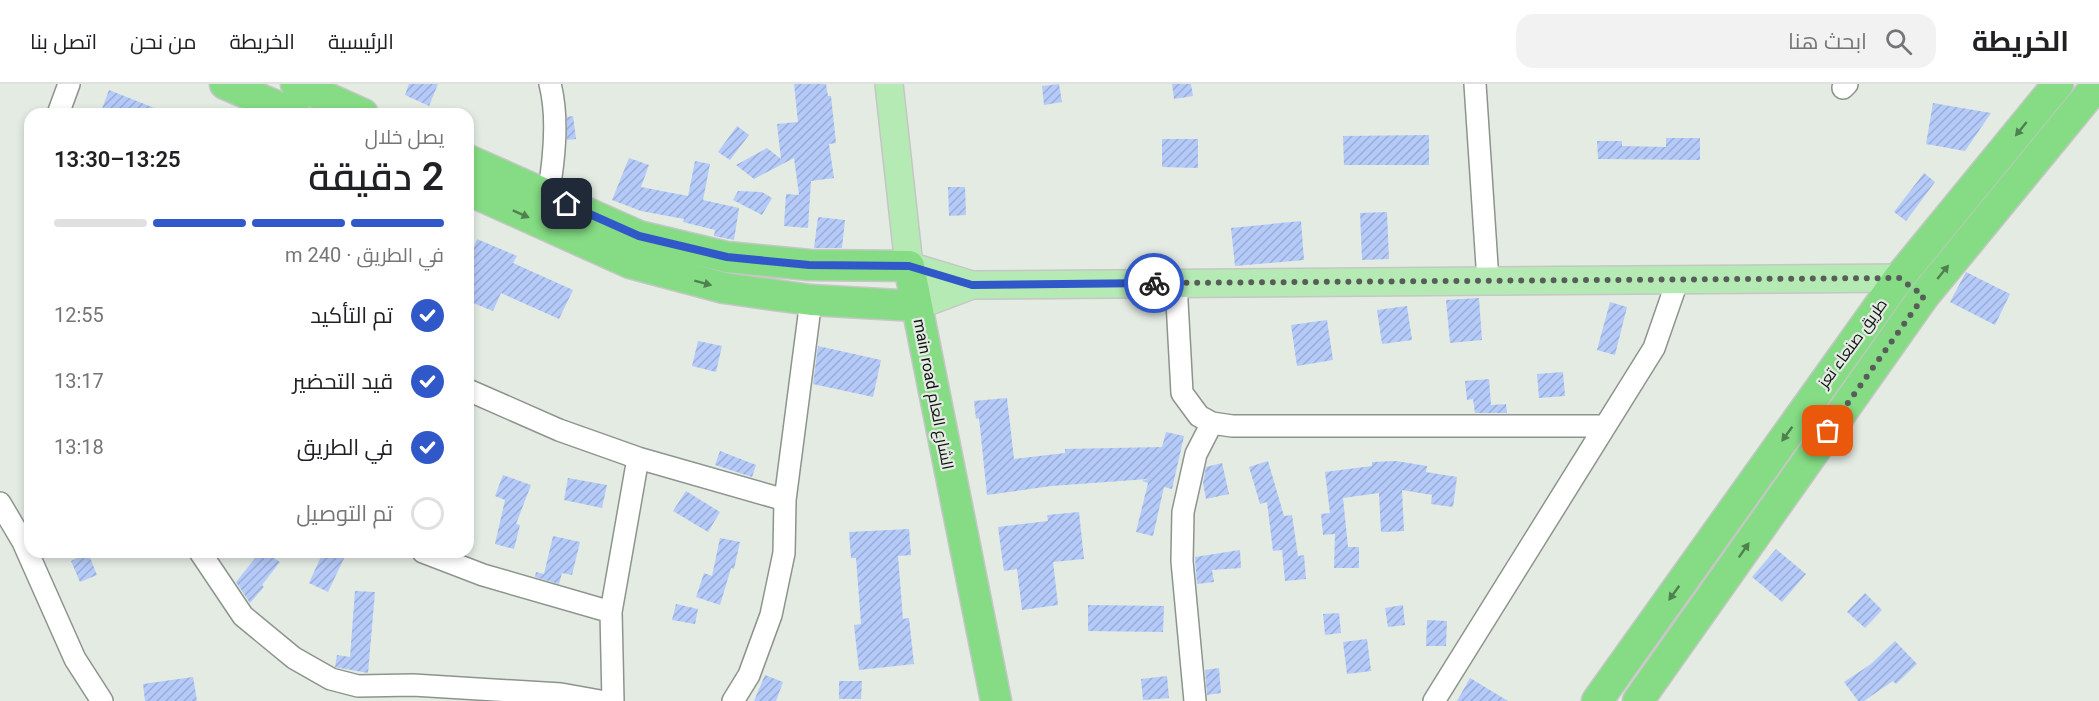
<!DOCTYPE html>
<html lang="ar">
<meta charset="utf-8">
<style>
body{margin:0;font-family:Roboto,Cairo,sans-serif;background:#f2f2f2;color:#202124;direction:rtl;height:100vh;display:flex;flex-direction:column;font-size:22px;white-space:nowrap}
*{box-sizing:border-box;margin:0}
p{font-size:20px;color:#757577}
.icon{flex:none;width:33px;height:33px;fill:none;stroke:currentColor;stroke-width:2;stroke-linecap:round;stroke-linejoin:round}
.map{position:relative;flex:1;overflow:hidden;direction:ltr}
.side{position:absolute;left:24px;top:24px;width:450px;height:450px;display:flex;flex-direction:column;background:#fff;border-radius:18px;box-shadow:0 3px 9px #0003;direction:rtl}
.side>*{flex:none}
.pin{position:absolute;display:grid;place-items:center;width:51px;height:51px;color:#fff;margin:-26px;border-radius:12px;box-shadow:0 3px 9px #0006}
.courier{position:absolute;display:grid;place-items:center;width:60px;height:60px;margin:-30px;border:4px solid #3058c8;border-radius:50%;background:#fff;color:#222;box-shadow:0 2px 8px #0007}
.head em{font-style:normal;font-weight:600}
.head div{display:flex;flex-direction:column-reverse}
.head{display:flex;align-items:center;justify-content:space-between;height:102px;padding:0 30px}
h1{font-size:39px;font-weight:600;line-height:45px}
.bar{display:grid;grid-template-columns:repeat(4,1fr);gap:9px 6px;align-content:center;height:72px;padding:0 30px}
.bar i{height:8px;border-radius:4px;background:#e0e0e0}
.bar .current{background:#3058c8}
.bar p{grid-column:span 4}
ol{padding:0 30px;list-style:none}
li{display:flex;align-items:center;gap:18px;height:66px}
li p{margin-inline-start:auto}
li .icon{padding:6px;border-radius:50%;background:#3058c8;color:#fff;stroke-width:4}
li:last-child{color:#757577}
li i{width:33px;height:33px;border:3px solid #e0e0e0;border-radius:50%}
header{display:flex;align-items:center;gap:36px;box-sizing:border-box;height:84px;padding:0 30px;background:#fff;border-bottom:2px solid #e0e0e0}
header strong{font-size:28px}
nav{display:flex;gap:33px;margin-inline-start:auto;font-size:21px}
.search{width:420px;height:54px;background:#f2f2f2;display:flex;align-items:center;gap:15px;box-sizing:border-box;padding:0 21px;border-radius:18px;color:#757577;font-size:22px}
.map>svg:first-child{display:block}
</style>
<header>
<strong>الخريطة</strong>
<div class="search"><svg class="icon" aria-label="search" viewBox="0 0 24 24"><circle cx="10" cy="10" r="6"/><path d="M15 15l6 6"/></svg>ابحث هنا</div>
<nav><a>الرئيسية</a><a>الخريطة</a><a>من نحن</a><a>اتصل بنا</a></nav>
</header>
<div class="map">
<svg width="2099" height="617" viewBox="0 0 2099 617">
<defs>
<pattern id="building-hatch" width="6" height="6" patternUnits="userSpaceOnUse" patternTransform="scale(1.5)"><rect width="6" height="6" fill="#b4caf9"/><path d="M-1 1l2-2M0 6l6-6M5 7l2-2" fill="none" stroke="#9aacd4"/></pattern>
</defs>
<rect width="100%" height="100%" fill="#e3ebe3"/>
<path fill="url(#building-hatch)" d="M409 0H438L429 22 405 11Z
M794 0H826L828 12H831L836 59 829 60 834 94 811 97 808 144 784 142 786 110 799 111 794 74 754 95 736 81 767 64 781 75 777 40 798 38Z
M1059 0 1062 18 1044 21 1042 2Z
M1172 0H1191L1193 12 1174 15Z
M109 6 167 29V30H100Z
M1933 19 1991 29 1965 67 1926 60Z
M573 32 576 55 567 56V33Z
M737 42 749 51 730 76 718 68Z
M1429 51V81H1344L1343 52Z
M1666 54H1700V76L1598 75 1597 57H1622V62L1666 63Z
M1162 55H1198V84L1162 83Z
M629 74 649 81 641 103 688 112 695 77 710 80 703 116 739 124 734 156 714 152 715 146 683 138 684 135 641 127 612 116Z
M1924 89 1935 98 1906 137 1894 128Z
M948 103H965L966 131 949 132Z
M738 107 762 108 772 114 762 131 733 116Z
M1387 128 1389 175 1362 176 1360 129Z
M818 133 845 136 842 164H814Z
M1301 137 1304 176 1235 182 1231 144Z
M477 155 517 172 513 179 573 206 559 235 501 209 493 227 468 217V178Z
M1966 188 2010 210 1995 241 1950 218Z
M1479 214 1482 256 1450 259 1446 216Z
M1610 218 1627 223 1615 271 1597 266Z
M1407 222 1412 256 1382 260 1377 226Z
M1327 236 1333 276 1297 282 1291 241Z
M698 257 722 262 716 288 692 282Z
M818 262 881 276 873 313 813 300Z
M1563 288 1565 312 1539 314 1537 290Z
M1489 295 1491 321 1506 320 1507 329H1475L1473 315 1467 316 1465 297Z
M1007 314 1014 375 1065 369V365L1162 363 1166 348 1184 352 1172 405 1164 403 1153 452 1136 448 1148 399 1142 397 1148 395 1051 402 987 411 979 334 976 335 974 317Z
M720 367 756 381 752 393 715 381Z
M1268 377 1284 432 1292 431 1298 472 1304 471 1306 495 1285 497 1282 466 1273 467 1267 418 1260 420 1249 383Z
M1396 377 1427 382 1426 388 1457 393 1453 423 1431 420 1432 411 1402 406 1404 447 1381 448 1379 409 1343 414 1348 463H1359V484H1334L1335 450 1323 451 1321 430 1330 429 1325 388 1372 382V378Z
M1222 379 1229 410 1206 415 1203 399 1206 383Z
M503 391 531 401 516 440 520 441 514 465 495 460 505 416 495 412Z
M568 394 607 401 602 424 564 416Z
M686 407 720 428 708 448 673 427Z
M1079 428 1084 475 1053 478 1058 521 1022 526 1017 485 1004 487 998 443 1048 437 1047 431Z
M909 445 911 471 898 472 903 535 909 534 914 580 859 586 854 541 861 540 856 474H851L849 448Z
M553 452 580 458 572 491 562 489 559 500 535 493 536 488 544 490Z
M720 454 740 458 734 485 731 484 720 521 696 513 704 489 712 492Z
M1776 465 1806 490 1782 518 1752 493Z
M1240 466 1241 484 1212 486 1214 498 1197 500 1195 473Z
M260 468H265L280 478 262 501 264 503 250 519 236 498Z
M323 468H347L328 508 309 499Z
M88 469 97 491 80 498 71 477Z
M355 507 375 508 368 589 335 583 337 571 350 573Z
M1865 509 1882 526 1865 544 1847 528Z
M676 520 698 525 695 540 672 536Z
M1088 521 1164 522 1163 548 1088 547Z
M1403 521 1405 541 1388 543 1385 524Z
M1339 529 1341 549 1325 551 1323 530Z
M1427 536 1447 537 1446 562H1426Z
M1367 555 1371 587 1347 590 1343 558Z
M1895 557 1917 580 1896 600 1893 597 1864 617H1858L1844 598 1871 580Z
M1219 584 1221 609 1207 611 1205 586Z
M765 591 783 598 776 617H754Z
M1167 592 1169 614 1143 616 1141 595Z
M193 593 197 617H145L143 600Z
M1470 594 1508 617H1457Z
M839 597H862L861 615H839Z"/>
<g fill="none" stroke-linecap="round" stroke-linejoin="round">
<g stroke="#8d948d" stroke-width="24">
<path id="minor" d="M1475 0 1488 197
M1843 4 1847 0
M58 30 69 0
M548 112C554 77 559 35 550 0
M1176 199 1182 309 1199 332 1212 339 1232 342H1604
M468 306 559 346 638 374 785 416
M0 419 23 458 75 575 102 617
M200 468 243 532 294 574 331 595 358 602 413 601 561 610 600 617
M423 468 483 491 611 528
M613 617 611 528 638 374
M733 617 749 591 771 531 784 469 785 416 811 216
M1195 617 1182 477 1183 428 1196 370 1212 339
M1434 617 1654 264 1678 195"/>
</g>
<g stroke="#c5c6c5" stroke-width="30">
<path id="major" d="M889 0 909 182 972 201 916 222
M972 201 1899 194"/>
</g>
<g stroke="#c5c6c5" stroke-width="33">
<path id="highway" d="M225 0 295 30
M296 0 363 30
M468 76 639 152 727 173 809 181 909 182 996 617
M468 106 630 179 724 204 811 216 916 222
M1597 617 1899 194 2058 0
M1638 617 1924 212 2098 0"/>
</g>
<use href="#minor" stroke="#fff" stroke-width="21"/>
<use href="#major" stroke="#b6eab5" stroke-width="27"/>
<use href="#highway" stroke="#85dc84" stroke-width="30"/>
</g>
<defs><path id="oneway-solid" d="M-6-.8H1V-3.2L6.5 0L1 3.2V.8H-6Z" transform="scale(1.5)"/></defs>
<g fill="#4f814f">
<use href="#oneway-solid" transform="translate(2021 45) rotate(129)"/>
<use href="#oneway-solid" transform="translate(521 130) rotate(24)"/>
<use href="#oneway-solid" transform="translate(1943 188) rotate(-51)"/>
<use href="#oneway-solid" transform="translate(703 199) rotate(15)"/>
<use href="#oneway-solid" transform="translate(1787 350) rotate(126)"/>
<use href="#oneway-solid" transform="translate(1744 466) rotate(-55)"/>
<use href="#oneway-solid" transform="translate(1674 509) rotate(126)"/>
</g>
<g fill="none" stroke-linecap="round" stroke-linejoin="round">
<path stroke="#595d59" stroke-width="6" stroke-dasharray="0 10.8" d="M1154 199 1899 194 1924 212 1828 347"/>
<path stroke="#3058c8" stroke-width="8" d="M567 120 639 152 727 173 809 181 909 182 972 201 1154 199"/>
</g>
<g text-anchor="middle" stroke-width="4.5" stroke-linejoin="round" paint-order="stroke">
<g font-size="16" fill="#0e110e" stroke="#e3ebe3">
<text transform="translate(1852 259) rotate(-54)" y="6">طريق صنعاء تعز</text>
<text transform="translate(934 310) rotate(79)" y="6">main road الشارع العام</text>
</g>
</g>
</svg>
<div class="pin" style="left:1828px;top:347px;background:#ea580c"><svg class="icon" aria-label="bag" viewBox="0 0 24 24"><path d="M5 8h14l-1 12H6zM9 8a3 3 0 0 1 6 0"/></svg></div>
<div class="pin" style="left:567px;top:120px;background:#1f2937"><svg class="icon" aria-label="home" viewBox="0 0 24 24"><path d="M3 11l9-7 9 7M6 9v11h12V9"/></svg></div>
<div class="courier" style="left:1154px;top:199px"><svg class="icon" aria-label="bike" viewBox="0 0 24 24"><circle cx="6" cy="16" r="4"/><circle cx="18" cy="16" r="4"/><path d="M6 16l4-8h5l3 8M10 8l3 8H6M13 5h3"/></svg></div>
<section class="side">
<div class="head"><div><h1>2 دقيقة</h1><p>يصل خلال</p></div><em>13:25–13:30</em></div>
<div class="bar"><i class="current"></i><i class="current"></i><i class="current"></i><i></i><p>في الطريق · 240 m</p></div>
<ol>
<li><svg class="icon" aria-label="check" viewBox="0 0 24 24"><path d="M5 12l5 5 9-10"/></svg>تم التأكيد<p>12:55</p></li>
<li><svg class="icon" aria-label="check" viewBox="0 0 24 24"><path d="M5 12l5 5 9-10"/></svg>قيد التحضير<p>13:17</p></li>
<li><svg class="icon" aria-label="check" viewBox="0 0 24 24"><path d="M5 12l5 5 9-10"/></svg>في الطريق<p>13:18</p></li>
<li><i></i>تم التوصيل</li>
</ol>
</section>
</div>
